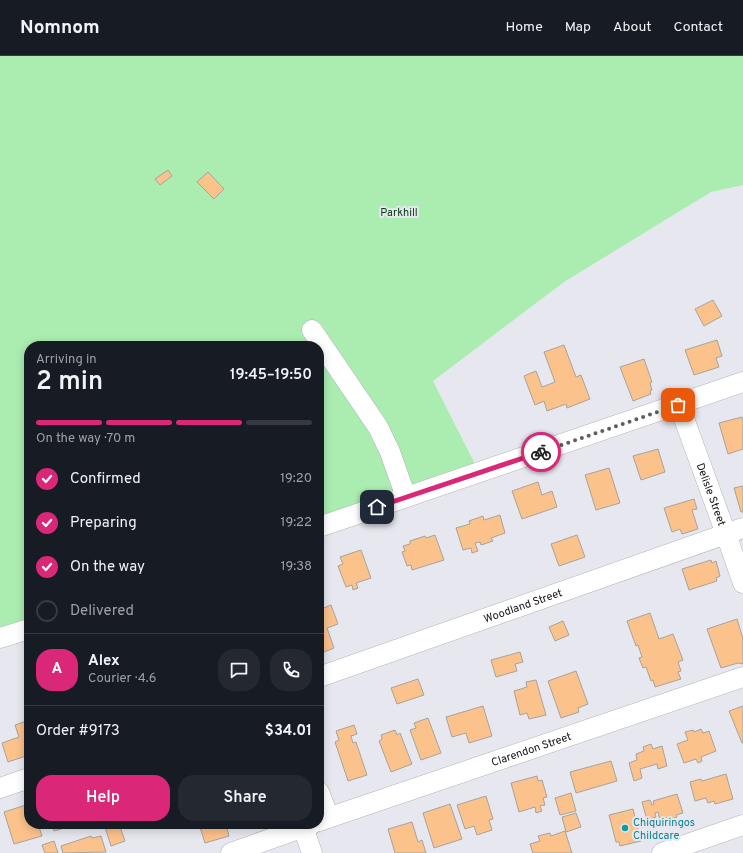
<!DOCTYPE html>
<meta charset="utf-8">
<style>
body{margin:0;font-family:Overpass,sans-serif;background:#242831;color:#f1f3f6;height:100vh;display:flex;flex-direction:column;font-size:15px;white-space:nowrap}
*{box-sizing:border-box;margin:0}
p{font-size:13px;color:#9ea1a6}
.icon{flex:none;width:22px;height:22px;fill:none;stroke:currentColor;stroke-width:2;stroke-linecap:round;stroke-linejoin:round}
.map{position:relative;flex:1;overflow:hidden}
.details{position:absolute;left:24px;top:285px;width:300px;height:488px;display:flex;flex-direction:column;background:#171b24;border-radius:16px;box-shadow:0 2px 10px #0003}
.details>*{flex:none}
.pin{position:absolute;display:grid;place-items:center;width:34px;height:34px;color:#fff;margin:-17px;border-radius:8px;box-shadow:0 2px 6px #0006}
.courier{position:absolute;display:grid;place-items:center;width:40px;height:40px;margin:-20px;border:3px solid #db2777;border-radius:50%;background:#fff;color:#222;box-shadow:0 1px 5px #0007}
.headline em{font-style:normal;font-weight:600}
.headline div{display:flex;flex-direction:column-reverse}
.headline{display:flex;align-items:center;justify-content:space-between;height:68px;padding:0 12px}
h1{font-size:26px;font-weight:600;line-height:30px}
.bar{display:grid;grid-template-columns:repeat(4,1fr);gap:6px 4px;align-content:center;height:48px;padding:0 12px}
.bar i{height:5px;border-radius:3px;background:#363941}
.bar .selected{background:#db2777}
.bar p{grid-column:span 4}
.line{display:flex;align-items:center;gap:10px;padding:0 12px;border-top:1px solid #363941}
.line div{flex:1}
.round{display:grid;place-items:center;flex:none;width:42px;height:42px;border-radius:16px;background:#242831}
ol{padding:0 12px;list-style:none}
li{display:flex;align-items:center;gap:12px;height:44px}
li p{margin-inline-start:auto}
li .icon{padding:4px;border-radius:50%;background:#db2777;color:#fff;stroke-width:4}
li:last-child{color:#9ea1a6}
li i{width:22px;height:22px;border:2px solid #363941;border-radius:50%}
.primary-button{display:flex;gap:8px;margin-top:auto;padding:8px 12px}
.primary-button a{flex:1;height:46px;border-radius:16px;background:#db2777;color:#fff;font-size:16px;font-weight:600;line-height:46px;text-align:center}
.primary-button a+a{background:#242831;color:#f1f3f6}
header{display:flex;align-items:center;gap:24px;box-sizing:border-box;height:56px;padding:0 20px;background:#171b24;border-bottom:1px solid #363941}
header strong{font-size:19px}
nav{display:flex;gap:22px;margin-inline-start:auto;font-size:14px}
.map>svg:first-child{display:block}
</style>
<header>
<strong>Nomnom</strong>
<nav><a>Home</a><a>Map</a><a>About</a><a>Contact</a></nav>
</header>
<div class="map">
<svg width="743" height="797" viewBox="0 0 743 797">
<rect width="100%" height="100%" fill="#e7e8ef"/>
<path fill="#abedb1" d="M0 0H743V129L711 136 564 226 433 325 479 416 319 471V290H29V573L0 582Z"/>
<path fill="#fbc28b" stroke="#a8a29d" d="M168 114 172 120 160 129 155 123Z
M208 116 224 133 214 143 197 126Z
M713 244 722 260 704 270 695 253Z
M717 284 722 300 716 302 719 311 694 319 685 294Z
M564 289 576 321 581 319 590 343 567 352 566 348 547 355 544 345 535 349 524 320 536 315 542 331 555 326 544 296Z
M644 303 652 326 650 327 652 334 650 335 651 338 633 345 620 311Z
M742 361 743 365V393L728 398 719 367Z
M658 393 665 416 641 424 633 400Z
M609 412 620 447 596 454 585 419Z
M538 426 542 439 552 435 557 451 522 463 512 435Z
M743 430V456H741L734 432Z
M694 443 697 453 692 454 698 473 682 478 680 473 672 476 664 452Z
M500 459 505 477 491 482 493 485 481 489 480 486 475 487 478 495 472 497 471 492 463 494 456 472 470 468 469 465 483 460 484 464Z
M435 479 444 504 412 514 411 509 407 510 402 496 405 495 403 490 410 488V485L425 480 426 482Z
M577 479 585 501 559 510 551 488Z
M361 494 371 522 356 527 358 532 353 534 352 529 346 531 338 510 343 508 340 501Z
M711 504 712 507 716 505 720 520 716 522 717 525 689 534 682 513Z
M319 548 321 553 331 549 338 568 327 572 334 592 319 598Z
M650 557 659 583 673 578 683 604 678 606 681 615 678 616 681 623 655 631 653 624 651 625 646 611 643 612 639 602 642 601 638 589 636 590 627 565Z
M737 563 743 583V608L738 607 721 612 707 573Z
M563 565 569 579 555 585 549 571Z
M520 596 523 606 515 608 517 615 496 621 491 604Z
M576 615 588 648 578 652 579 656 561 662 548 625Z
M418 623 424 639 397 648 391 632Z
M536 624 546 659 529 663 527 657 520 659 514 635 527 631 526 626Z
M483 650 492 680 469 687 466 677 452 681 446 661Z
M743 650V687H742L729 655Z
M428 662 441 697 421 704 410 674 416 672 414 667Z
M29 664V699L8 706 2 687 19 681 15 669Z
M354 669 357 678 351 680 353 687 356 686 367 719 348 725 335 686 339 684 336 675Z
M701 673 703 677 709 675 716 695 701 701 702 705 698 707 696 703 684 707 677 688 688 684 685 676 693 674 694 676Z
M395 674 397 679 400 677 412 708 391 716 379 685 382 683 381 679Z
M651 688 653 693 662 690 667 710 658 713 657 708 640 713 642 722 634 725 629 707 637 704 636 698 644 695 643 691Z
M611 705 617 725 576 737 570 716Z
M726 718 733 743 715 748 714 745 708 747 706 742 695 745 690 726 701 723 702 725Z
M537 720 538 725 542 724 547 741 543 742 545 749 540 750 542 755 536 757 535 751 519 756 511 727Z
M571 737 576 755 560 759 555 742Z
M677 738 683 757 676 759 677 761 669 764 668 762 660 764 658 756 655 757 656 761 647 764 642 746 650 744 652 749 654 748 653 745Z
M486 740 493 763 489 764 492 774 477 779 474 770 465 773 457 749Z
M29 748V768H38L42 780 14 788 4 756Z
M450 748 462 783 434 792 423 757Z
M633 753 641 785 620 790 619 786H616L609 759Z
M576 757 581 771 566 776 562 761Z
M412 766 418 786 422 784 426 797H395L388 773Z
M52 768H75V769L54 775Z
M104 768H119L125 785 111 790Z
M199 768H226L229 780 205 787Z
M565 775 572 797H533L530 788 540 785 538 780 550 777 551 780Z
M91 780 92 782 101 780 106 796 63 797 61 790Z
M54 785 58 797H45L42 789Z"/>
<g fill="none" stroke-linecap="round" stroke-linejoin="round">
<g stroke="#b2b3ba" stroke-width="21">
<g id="minor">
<path d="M312 274 378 371 390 396 406 441"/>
<path id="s1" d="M679 349 726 478 743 527"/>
<path d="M319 471 743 326"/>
<path d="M0 582 29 573"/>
<path id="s2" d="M319 621 743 472"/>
<path d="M0 732 29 722"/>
<path d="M319 736 329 762"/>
<path id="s3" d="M319 765 743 621"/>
<path d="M303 771 312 797"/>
<path d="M231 797 312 768"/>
<path d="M662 797 743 769"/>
</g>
</g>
<use href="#minor" stroke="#fff" stroke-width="20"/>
</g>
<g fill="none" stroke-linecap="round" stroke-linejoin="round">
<path stroke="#5d5e62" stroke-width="4" stroke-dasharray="0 7.2" d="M541 396 678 349"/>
<path stroke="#db2777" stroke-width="5" d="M377 451 541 396"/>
</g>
<circle fill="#0f9aa8" stroke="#e7e8ef" stroke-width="1.5" cx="625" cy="772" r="4"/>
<g text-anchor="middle" stroke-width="4" stroke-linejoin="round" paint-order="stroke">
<g font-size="11" fill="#013a10" stroke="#e7e8ef">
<text x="399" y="160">Parkhill</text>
</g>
<g font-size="11" fill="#131316" stroke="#e7e8ef">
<text dy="4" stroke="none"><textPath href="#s1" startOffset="95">Delisle Street</textPath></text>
<text dy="4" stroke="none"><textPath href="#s2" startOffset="216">Woodland Street</textPath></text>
<text dy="4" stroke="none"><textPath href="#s3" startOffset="224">Clarendon Street</textPath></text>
</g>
<g font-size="11" fill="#0d838f" stroke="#e7e8ef" text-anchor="start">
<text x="633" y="770">Chiquiringos<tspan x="633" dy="13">Childcare</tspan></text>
</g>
</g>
</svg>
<div class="pin" style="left:678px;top:349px;background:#ea580c"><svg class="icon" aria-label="bag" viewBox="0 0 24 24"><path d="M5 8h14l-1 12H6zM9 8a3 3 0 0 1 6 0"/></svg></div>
<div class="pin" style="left:377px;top:451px;background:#1f2937"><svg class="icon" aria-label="home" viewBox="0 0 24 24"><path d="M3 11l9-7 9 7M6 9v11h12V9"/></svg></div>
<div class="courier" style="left:541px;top:396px"><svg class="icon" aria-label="bike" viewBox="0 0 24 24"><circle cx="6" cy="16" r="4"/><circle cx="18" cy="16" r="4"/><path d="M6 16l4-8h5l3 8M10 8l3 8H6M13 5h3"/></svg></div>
<section class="details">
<div class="headline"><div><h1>2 min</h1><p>Arriving in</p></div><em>19:45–19:50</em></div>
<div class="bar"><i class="selected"></i><i class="selected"></i><i class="selected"></i><i></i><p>On the way · 70 m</p></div>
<ol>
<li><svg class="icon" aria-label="check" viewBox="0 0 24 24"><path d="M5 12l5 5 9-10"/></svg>Confirmed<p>19:20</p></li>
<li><svg class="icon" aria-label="check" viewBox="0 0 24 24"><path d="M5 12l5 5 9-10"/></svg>Preparing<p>19:22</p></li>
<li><svg class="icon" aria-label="check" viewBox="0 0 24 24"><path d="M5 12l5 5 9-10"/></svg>On the way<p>19:38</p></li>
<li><i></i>Delivered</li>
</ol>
<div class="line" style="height:72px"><b class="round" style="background:#db2777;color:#fff">A</b><div><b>Alex</b><p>Courier · 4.6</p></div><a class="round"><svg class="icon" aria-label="chat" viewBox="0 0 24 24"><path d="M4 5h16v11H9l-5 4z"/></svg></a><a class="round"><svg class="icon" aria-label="phone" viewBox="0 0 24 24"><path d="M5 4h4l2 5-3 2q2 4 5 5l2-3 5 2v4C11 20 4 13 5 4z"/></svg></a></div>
<div class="line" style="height:52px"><div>Order #9173</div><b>$34.01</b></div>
<div class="primary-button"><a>Help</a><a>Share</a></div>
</section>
</div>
